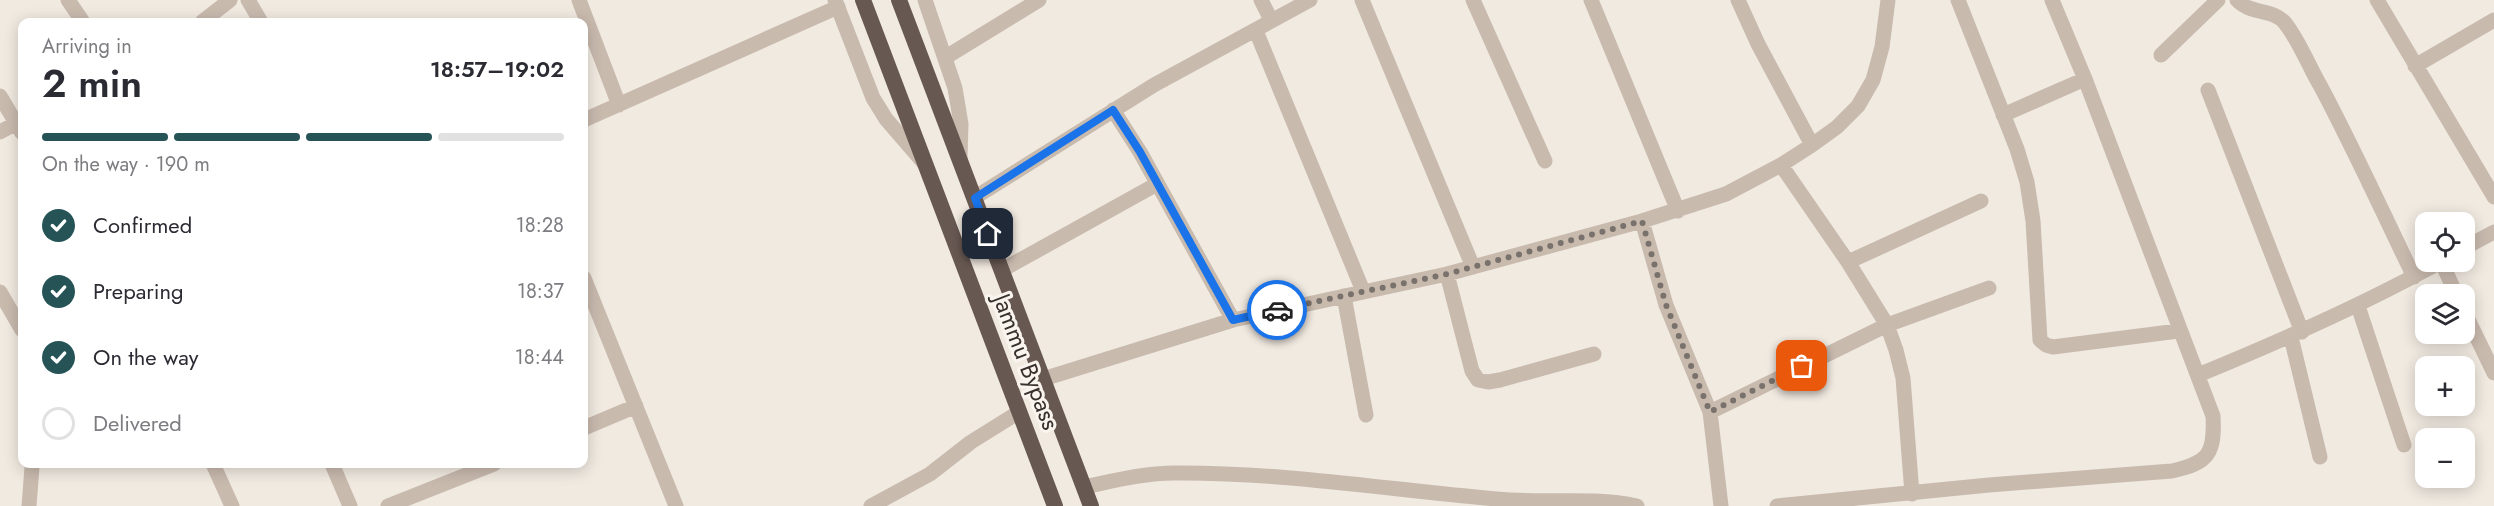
<!DOCTYPE html>
<meta charset="utf-8">
<style>
body{margin:0;font-family:Jost,sans-serif;background:#f7f7f7;color:#2b2b33;height:100vh;display:flex;flex-direction:column;font-size:22px;white-space:nowrap}
*{box-sizing:border-box;margin:0}
p{font-size:20px;color:#7c7c81}
.icon{flex:none;width:33px;height:33px;fill:none;stroke:currentColor;stroke-width:2;stroke-linecap:round;stroke-linejoin:round}
.map{position:relative;flex:1;overflow:hidden}
.side{position:absolute;left:18px;top:18px;width:570px;height:450px;display:flex;flex-direction:column;background:#fff;border-radius:12px;box-shadow:0 3px 15px #0003}
.side>*{flex:none}
.controls{position:absolute;left:2415px;top:212px;display:grid;gap:12px}
.controls a{display:grid;place-items:center;width:60px;height:60px;border-radius:12px;background:#fff;box-shadow:0 3px 15px #0003;font-size:30px}
.pin{position:absolute;display:grid;place-items:center;width:51px;height:51px;color:#fff;margin:-26px;border-radius:12px;box-shadow:0 3px 9px #0006}
.courier{position:absolute;display:grid;place-items:center;width:60px;height:60px;margin:-30px;border:4px solid #1a73e8;border-radius:50%;background:#fff;color:#222;box-shadow:0 2px 8px #0007}
.overview em{font-style:normal;font-weight:600}
.overview div{display:flex;flex-direction:column-reverse}
.overview{display:flex;align-items:center;justify-content:space-between;height:102px;padding:0 24px}
h1{font-size:39px;font-weight:600;line-height:45px}
.bar{display:grid;grid-template-columns:repeat(4,1fr);gap:9px 6px;align-content:center;height:72px;padding:0 24px}
.bar i{height:8px;border-radius:4px;background:#e1e1e2}
.bar .active{background:#255356}
.bar p{grid-column:span 4}
ol{padding:0 24px;list-style:none}
li{display:flex;align-items:center;gap:18px;height:66px}
li p{margin-inline-start:auto}
li .icon{padding:6px;border-radius:50%;background:#255356;color:#fff;stroke-width:4}
li:last-child{color:#7c7c81}
li i{width:33px;height:33px;border:3px solid #e1e1e2;border-radius:50%}
.map>svg:first-child{display:block}
</style>
<div class="map">
<svg width="2494" height="506" viewBox="0 0 2494 506">
<rect width="100%" height="100%" fill="#f1eae1"/>
<g fill="none" stroke-linecap="round" stroke-linejoin="round">
<path stroke="#c9baae" stroke-width="15" d="M68 0 83 22
M248 0 261 22
M579 0 619 105
M1261 0 1271 20
M1362 0 1473 267
M1473 0 1545 161
M1591 0 1678 211
M1738 0 1758 44 1812 145
M1958 0 2017 149 2027 182 2033 221 2040 340 2046 345 2053 347 2178 331
M2237 0C2251 15 2272 8 2285 23 2300 42 2309 67 2321 87 2354 149 2383 213 2414 277
M2377 0 2494 197
M202 22 230 0
M1256 31 1363 291
M2161 55 2218 0
M946 57 1039 0
M2415 66 2494 20
M2208 90 2302 332
M0 96 22 133
M1113 110 1140 152 1233 320
M2003 115 2085 79
M584 120 838 7
M0 132 22 120
M1781 165 1848 262 1887 325 1896 350 1903 378 1912 494
M974 198 1154 85 1310 0
M1642 221 1666 305 1710 412 1721 506
M2464 248 2494 232
M2441 261 2456 294
M1848 262 1981 201
M1002 270 1157 184
M1447 274 1472 371 1478 380 1488 382 1500 380 1594 354
M584 278 676 506
M0 292 22 330
M1344 296 1366 415
M2358 306 2404 445
M2464 311 2494 373
M2291 337 2320 457
M2198 375C2281 341 2363 305 2442 261
M1043 379 1233 320 1447 274 1642 221 1726 194 1781 165 1812 145 1837 127 1858 106 1873 80 1882 47 1888 0
M1710 412 1887 325 1989 288
M584 428 636 406
M213 464 232 506
M332 464 350 506
M1084 487C1113 481 1144 473 1174 473 1282 472 1390 490 1497 499 1544 504 1590 496 1637 506
M29 506 32 467
M388 506 494 464
M871 506 930 474 971 442 1019 412
M1777 506 1989 485 2172 471C2209 463 2215 453 2213 416L2085 79 2052 0"/>
<path stroke="#c9baae" stroke-width="15" d="M835 0 873 98 886 119 924 163
M925 0 955 88 961 124 960 159"/>
<path stroke="#685852" stroke-width="16" d="M863 0 1055 506
M899 0 1091 506"/>
</g>
<g fill="none" stroke-linecap="round" stroke-linejoin="round">
<path stroke="#79716b" stroke-width="6" stroke-dasharray="0 10.8" d="M1277 310 1447 274 1642 221 1666 305 1710 412 1802 366"/>
<path stroke="#1a73e8" stroke-width="8" d="M988 234 975 198 1113 110 1140 152 1233 320 1277 310"/>
</g>
<g text-anchor="middle" stroke-width="6" stroke-linejoin="round" paint-order="stroke">
<g font-size="24" fill="#38302c" stroke="#f9f4ee">
<text transform="translate(1026 362) rotate(69)" y="8">Jammu Bypass</text>
</g>
</g>
</svg>
<div class="controls">
<a><svg class="icon" aria-label="locate" viewBox="0 0 24 24"><circle cx="12" cy="12" r="6"/><path d="M12 2v4M12 18v4M2 12h4M18 12h4"/></svg></a>
<a><svg class="icon" aria-label="layers" viewBox="0 0 24 24"><path d="M12 4l9 5-9 5-9-5zM3 14l9 5 9-5"/></svg></a>
<a>+</a>
<a>−</a>
</div>
<div class="pin" style="left:1802px;top:366px;background:#ea580c"><svg class="icon" aria-label="bag" viewBox="0 0 24 24"><path d="M5 8h14l-1 12H6zM9 8a3 3 0 0 1 6 0"/></svg></div>
<div class="pin" style="left:988px;top:234px;background:#1f2937"><svg class="icon" aria-label="home" viewBox="0 0 24 24"><path d="M3 11l9-7 9 7M6 9v11h12V9"/></svg></div>
<div class="courier" style="left:1277px;top:310px"><svg class="icon" aria-label="car" viewBox="0 0 24 24"><path d="M5 17H2v-5l4-1 3-4h7l3 4 3 1v5h-3M9 17h6M6 11h13"/><circle cx="7" cy="17" r="2"/><circle cx="17" cy="17" r="2"/></svg></div>
<section class="side">
<div class="overview"><div><h1>2 min</h1><p>Arriving in</p></div><em>18:57–19:02</em></div>
<div class="bar"><i class="active"></i><i class="active"></i><i class="active"></i><i></i><p>On the way · 190 m</p></div>
<ol>
<li><svg class="icon" aria-label="check" viewBox="0 0 24 24"><path d="M5 12l5 5 9-10"/></svg>Confirmed<p>18:28</p></li>
<li><svg class="icon" aria-label="check" viewBox="0 0 24 24"><path d="M5 12l5 5 9-10"/></svg>Preparing<p>18:37</p></li>
<li><svg class="icon" aria-label="check" viewBox="0 0 24 24"><path d="M5 12l5 5 9-10"/></svg>On the way<p>18:44</p></li>
<li><i></i>Delivered</li>
</ol>
</section>
</div>
